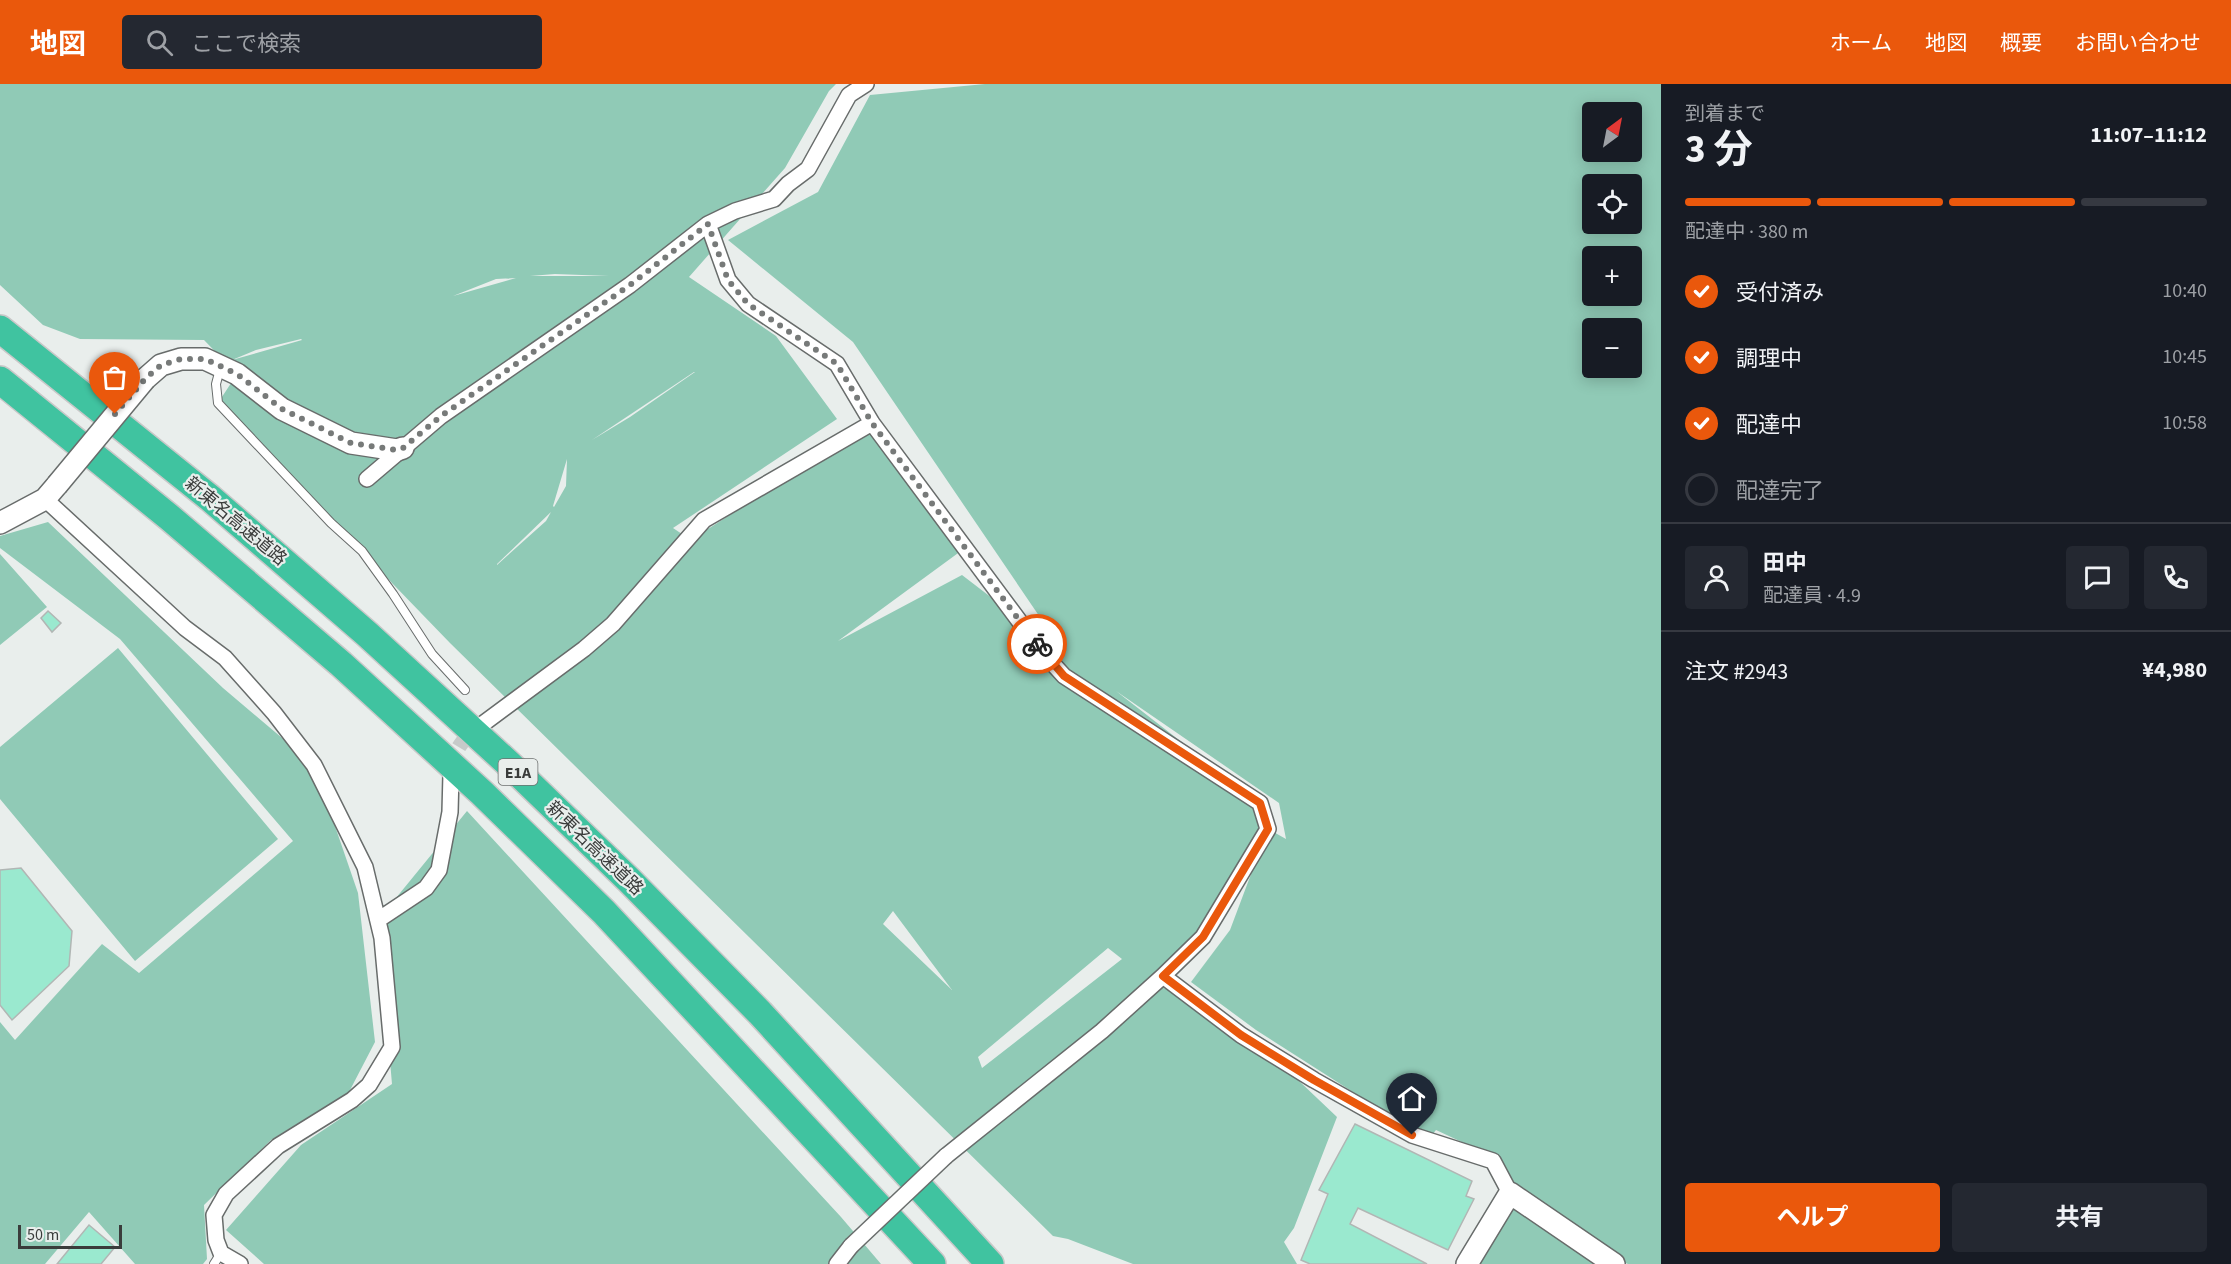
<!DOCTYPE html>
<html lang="ja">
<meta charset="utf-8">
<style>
body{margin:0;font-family:"Source Sans 3","Noto Sans JP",sans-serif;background:#242831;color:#f1f3f6;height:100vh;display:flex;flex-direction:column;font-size:22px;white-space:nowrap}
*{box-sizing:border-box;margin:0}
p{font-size:20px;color:#9ea1a6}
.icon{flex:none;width:33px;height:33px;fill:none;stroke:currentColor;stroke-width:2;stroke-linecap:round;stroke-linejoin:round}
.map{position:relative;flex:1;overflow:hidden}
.drawer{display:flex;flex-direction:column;background:#171b24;width:570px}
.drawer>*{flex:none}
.needle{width:39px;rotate:32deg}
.controls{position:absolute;left:1582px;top:18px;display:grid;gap:12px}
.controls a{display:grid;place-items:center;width:60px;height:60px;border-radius:6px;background:#171b24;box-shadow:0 3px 15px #0003;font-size:30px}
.scale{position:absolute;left:18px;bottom:15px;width:104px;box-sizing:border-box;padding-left:6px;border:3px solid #3a3c3b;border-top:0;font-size:16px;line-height:21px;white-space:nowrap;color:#3a3c3b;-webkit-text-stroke:4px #e9eeec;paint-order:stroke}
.pin{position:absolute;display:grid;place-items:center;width:51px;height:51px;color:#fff;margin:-62px -26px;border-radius:50% 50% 50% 0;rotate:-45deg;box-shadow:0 0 6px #0007}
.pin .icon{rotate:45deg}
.courier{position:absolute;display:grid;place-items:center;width:60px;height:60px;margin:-30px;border:4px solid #ea580c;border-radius:50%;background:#fff;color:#222;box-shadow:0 2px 8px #0007}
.overview em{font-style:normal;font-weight:700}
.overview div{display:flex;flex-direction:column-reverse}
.overview{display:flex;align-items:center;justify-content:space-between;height:102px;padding:0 24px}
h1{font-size:39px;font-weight:700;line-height:45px}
.bar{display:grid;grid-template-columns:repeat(4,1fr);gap:9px 6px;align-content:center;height:72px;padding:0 24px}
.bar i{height:8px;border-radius:4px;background:#363941}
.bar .active{background:#ea580c}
.bar p{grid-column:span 4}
.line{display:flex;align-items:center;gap:15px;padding:0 24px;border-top:2px solid #363941}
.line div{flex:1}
.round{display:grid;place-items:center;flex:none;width:63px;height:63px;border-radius:6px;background:#242831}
ol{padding:0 24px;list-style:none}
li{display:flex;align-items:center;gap:18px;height:66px}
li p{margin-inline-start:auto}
li .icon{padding:6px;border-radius:50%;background:#ea580c;color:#fff;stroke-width:4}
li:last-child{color:#9ea1a6}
li i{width:33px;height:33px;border:3px solid #363941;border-radius:50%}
.action{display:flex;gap:12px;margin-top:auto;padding:12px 24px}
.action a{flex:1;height:69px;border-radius:6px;background:#ea580c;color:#fff;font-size:24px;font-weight:700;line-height:69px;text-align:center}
.action a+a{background:#242831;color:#f1f3f6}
header{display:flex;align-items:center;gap:36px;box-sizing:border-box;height:84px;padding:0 30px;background:#ea580c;color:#fff}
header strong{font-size:28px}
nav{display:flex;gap:33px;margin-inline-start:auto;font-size:21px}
.search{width:420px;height:54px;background:#242831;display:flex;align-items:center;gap:15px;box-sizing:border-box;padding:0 21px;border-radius:6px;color:#9ea1a6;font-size:22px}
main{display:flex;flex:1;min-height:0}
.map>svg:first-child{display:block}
</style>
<header>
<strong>地図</strong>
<div class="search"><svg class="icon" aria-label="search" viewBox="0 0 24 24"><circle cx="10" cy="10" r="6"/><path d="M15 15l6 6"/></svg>ここで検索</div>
<nav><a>ホーム</a><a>地図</a><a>概要</a><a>お問い合わせ</a></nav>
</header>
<main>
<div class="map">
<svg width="1661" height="1180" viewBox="0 0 1661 1180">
<rect width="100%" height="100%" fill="#e9eeec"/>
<path fill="#90cab6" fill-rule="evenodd" d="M0 0H836L829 7 785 84 689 193 776 252 837 335 673 444 691 456 872 339 965 464 838 557 962 491 1065 570 853 258 728 156 818 108 870 11 985 0H1661V1180H1628L1613 1174 1507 1103 1494 1073 1436 1046 1428 1056 1256 946 1191 898 1230 846 1268 745 1286 755 1279 719 1116 607 1260 719 1257 763 1203 853 1150 898 1175 909 1244 961 1298 996 1337 1033 1294 1144 1284 1158 1297 1180H1133L1068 1155 1053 1152 450 559 218 319 237 290 204 256 80 255 43 241 0 201ZM1593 28H1632V68H1593ZM1593 100H1632V140H1593ZM1593 172H1632V212H1593ZM555 190 609 192H610H530ZM516 194 453 212 496 195ZM1593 244H1632V284H1593ZM301 255 302 256 232 276 256 266ZM695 288 630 333 592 356 694 288ZM567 375 566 402 554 423 553 422ZM551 428 546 437 497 481V480ZM893 827 952 906 883 840ZM1108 864 1122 875 982 984 978 973Z
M48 438 223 604 314 681 358 809 375 958 349 1008 271 1056 204 1121 207 1175 203 1180H135L89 1128 45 1180H0V938L15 956 102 860 139 889 293 757 120 555 0 464V452Z
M0 470 47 523 0 561Z
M118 564 278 755 135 877 0 715V663Z
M467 727 841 1133 881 1180H264L226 1146 301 1061 392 1000 378 836Z
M1513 1118 1573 1165 1613 1180H1477Z"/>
<path fill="#9ae9cf" stroke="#b1b6b4" stroke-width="1.5" d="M48 527 61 539 52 548 41 534Z
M21 784 72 847 69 882 12 936 0 921V786Z
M1355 1040 1472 1097 1466 1112 1474 1115 1448 1166 1358 1124 1350 1140 1427 1180H1310L1301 1176 1328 1110 1319 1106Z
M89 1141 115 1163 101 1180H57Z"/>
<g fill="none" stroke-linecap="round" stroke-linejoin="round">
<path stroke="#c6cac9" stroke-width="15" stroke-dasharray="15 8" stroke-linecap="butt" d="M452 685C454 666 462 656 477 644"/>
<g stroke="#686c6b" stroke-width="10">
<path id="lane" d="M220 285 216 300 218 319 331 439 362 467 393 510 432 570 465 606
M214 1180 221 1169"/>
</g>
<g stroke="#686c6b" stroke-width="18">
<path id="street" d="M708 140 728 196 748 220 837 280 872 339 1043 569 1064 592 1260 719 1268 745 1203 853 1163 892
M367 395 441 332 630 201 708 140 735 127 774 115 788 100 808 85 849 11 866 0
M45 415 185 544 225 574 274 629 314 681 365 783 382 854 392 963 369 1001 352 1016 278 1062 226 1110 214 1131 216 1156 221 1169 240 1180
M480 642 584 565 613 540 704 436 872 339
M378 836 426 804 439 786 450 728 451 690
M946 1072 1102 947 1163 892 1241 951 1314 996 1412 1051 1493 1077 1510 1109
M837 1180 851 1162"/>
</g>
<g stroke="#686c6b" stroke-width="24">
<path id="secondary" d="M145 295 161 281 181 275H205L237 290 282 325 351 359 397 366 403 364
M0 439 45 415 57 401
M1467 1180 1510 1109 1614 1180"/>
</g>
<g stroke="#c8c8c8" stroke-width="30">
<path id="highway" d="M0 245 210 414 367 550 510 681 629 796 760 929 990 1180
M0 296 169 433 341 580 482 709 604 828 932 1180"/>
</g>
<use href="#lane" stroke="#fff" stroke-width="8"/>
<use href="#street" stroke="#fff" stroke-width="15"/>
<use href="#secondary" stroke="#fff" stroke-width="21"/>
<use href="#highway" stroke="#40c3a0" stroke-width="27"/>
<g stroke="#686c6b" stroke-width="18" stroke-linecap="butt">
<path id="street-bridge" d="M851 1162 946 1072"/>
</g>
<g stroke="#686c6b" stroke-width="24" stroke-linecap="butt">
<path id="secondary-bridge" d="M57 401 145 295"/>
</g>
<use href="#street-bridge" stroke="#fff" stroke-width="15"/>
<use href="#secondary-bridge" stroke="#fff" stroke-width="21"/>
</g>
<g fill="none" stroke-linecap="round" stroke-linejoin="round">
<path stroke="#777a79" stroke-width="6" stroke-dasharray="0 10.8" d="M115 330 145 295 161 281 181 275H205L237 290 282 325 351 359 397 366 403 364 441 332 630 201 708 140 728 196 748 220 837 280 872 339 1037 560"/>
<path stroke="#ea580c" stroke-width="8" d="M1037 560 1064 592 1260 719 1268 745 1203 853 1163 892 1241 951 1314 996 1412 1051"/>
</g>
<g text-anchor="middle" stroke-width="4.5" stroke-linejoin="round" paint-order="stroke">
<rect fill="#e9eeec" stroke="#6e7170" stroke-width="1.5" x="498.5" y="675" width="39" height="26" rx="4.5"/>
<g font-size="16" font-weight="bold" fill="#3a3c3b">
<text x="518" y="694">E1A</text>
</g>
<g font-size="18" fill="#3a3c3b" stroke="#e9eeec">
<text transform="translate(236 437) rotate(40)" y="6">新東名高速道路</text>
<text transform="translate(595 764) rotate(44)" y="6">新東名高速道路</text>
</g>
</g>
</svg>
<div class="controls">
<a><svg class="needle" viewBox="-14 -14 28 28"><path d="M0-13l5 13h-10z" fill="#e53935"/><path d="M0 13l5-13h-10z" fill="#9ea1a6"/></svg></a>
<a><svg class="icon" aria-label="locate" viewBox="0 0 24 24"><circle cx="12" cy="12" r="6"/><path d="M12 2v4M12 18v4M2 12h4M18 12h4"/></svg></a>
<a>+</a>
<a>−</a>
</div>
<div class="scale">50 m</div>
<div class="pin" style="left:115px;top:330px;background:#ea580c"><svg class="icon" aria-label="bag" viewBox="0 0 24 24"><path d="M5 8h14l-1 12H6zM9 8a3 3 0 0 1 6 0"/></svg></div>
<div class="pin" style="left:1412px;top:1051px;background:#1f2937"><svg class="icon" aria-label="home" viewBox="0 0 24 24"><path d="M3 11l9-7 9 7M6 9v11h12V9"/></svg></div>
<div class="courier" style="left:1037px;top:560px"><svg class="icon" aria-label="bike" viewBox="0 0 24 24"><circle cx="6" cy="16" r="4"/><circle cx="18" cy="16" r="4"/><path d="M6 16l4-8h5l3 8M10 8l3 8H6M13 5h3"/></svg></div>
</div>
<section class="drawer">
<div class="overview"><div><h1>3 分</h1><p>到着まで</p></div><em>11:07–11:12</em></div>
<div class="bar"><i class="active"></i><i class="active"></i><i class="active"></i><i></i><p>配達中 · 380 m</p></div>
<ol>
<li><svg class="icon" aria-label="check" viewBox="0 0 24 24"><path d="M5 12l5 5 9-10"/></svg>受付済み<p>10:40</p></li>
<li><svg class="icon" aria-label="check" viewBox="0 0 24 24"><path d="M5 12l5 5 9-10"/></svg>調理中<p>10:45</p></li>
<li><svg class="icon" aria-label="check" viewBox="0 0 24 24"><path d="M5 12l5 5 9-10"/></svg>配達中<p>10:58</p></li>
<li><i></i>配達完了</li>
</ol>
<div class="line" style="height:108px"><a class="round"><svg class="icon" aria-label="person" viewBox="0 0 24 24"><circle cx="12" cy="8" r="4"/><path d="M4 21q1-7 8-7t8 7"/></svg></a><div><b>田中</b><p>配達員 · 4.9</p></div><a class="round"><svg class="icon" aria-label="chat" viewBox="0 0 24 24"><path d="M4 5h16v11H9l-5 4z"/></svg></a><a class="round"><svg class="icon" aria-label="phone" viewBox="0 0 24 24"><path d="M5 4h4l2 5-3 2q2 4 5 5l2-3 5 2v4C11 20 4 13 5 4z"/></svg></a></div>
<div class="line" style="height:78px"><div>注文 #2943</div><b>¥4,980</b></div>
<div class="action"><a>ヘルプ</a><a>共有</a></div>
</section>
</main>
